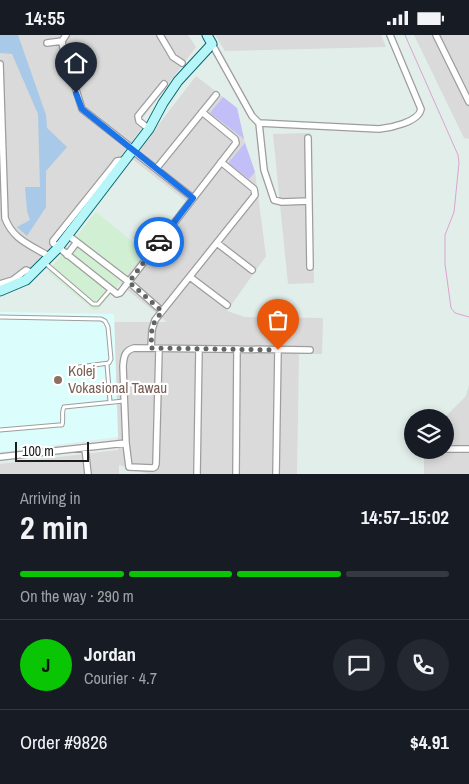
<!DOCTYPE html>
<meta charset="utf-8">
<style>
body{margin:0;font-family:"Archivo Narrow",sans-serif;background:#242831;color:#f1f3f6;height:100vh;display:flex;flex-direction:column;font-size:19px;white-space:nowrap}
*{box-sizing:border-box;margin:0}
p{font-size:16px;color:#9ea1a6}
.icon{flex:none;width:28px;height:28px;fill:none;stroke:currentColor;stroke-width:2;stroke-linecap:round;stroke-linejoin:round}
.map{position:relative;height:439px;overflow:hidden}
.drawer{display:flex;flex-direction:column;background:#171b24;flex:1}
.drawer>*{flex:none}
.controls{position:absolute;left:404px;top:374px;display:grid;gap:10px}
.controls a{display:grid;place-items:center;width:50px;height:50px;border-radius:50%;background:#171b24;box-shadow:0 2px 8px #0003;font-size:25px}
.scale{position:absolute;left:15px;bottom:12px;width:74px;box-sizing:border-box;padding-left:5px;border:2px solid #1c1c1c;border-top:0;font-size:14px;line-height:18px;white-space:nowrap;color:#1c1c1c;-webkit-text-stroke:4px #fff;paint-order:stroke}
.pin{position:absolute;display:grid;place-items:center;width:42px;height:42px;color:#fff;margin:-51px -21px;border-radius:50% 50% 50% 0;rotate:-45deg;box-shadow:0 0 5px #0007}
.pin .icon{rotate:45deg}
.courier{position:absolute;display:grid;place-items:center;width:50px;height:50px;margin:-25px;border:4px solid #1a73e8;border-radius:50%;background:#fff;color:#222;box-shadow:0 1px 6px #0007}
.overview em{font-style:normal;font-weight:800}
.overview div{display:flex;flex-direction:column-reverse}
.overview{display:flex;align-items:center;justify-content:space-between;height:85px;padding:0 20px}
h1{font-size:32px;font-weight:800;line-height:38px}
.bar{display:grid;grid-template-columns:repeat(4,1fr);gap:8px 5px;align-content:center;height:60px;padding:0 20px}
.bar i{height:6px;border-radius:4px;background:#363941}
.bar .on{background:#09c504}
.bar p{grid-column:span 4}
.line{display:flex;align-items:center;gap:12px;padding:0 20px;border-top:1px solid #363941}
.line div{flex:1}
.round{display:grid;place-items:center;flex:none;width:52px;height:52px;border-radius:26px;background:#242831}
.status{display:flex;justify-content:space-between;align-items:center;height:35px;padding:0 25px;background:#171b24;direction:ltr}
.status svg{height:14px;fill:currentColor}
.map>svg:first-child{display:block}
</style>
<div class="status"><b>14:55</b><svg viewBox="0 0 49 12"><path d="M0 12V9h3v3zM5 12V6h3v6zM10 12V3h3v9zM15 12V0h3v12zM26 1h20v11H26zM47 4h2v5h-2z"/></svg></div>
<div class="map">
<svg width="469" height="439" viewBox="0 0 469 439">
<rect width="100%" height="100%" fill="#e2eeea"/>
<path fill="#d9dad9" d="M0 0H188L196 12 138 89 142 93 39 229 29 239 0 253Z
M215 0H381L386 12 225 16Z
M414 0H469V104L464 103Z
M196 41 237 73 245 108 255 137 266 221 227 276 245 282 323 283 322 319H299L297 439H148L119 430V439H0V429L118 415 114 287H167L120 249 186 166 132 124Z
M310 98 314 248 288 249 273 99Z
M469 349V439H424V416L445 415V382L466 361Z"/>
<path fill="#d1efd2" d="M96 177 145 217 98 275H94L48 237Z"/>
<path fill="#dbfefd" d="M0 277 114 279 118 402 0 417Z"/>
<path fill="#a8c9e7" d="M0 0H18L46 80 47 93 67 112 46 136V172L27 201 17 192 30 185 27 176 25 152H40L38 79 12 19 0 18Z"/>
<path fill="#c2bff8" d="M223 62 237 73 244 104 210 78Z
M245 108 255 137 249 144 230 130 229 127Z"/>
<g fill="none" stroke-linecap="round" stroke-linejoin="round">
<path stroke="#dba3d0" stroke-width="1" d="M405 0 458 120 459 128 454 177 445 200V229L451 273 455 278 469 282"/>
<g stroke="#9d9d9d" stroke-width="5">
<path id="lane" d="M45 228 93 269H98L110 255
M0 282 101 284 105 286 108 292 111 324 109 328 79 332
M107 329 110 367
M0 395 59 390H62C64 384 61 377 64 372L124 366"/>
</g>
<g stroke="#9d9d9d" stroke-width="8">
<path id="street" d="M66 0 62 6 63 13 82 74 133 114
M160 0 173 22 182 28
M436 0 469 67
M47 8 62 6
M212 9 252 81 259 88 379 94C390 93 419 87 421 74L390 0
M0 29 5 183C13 205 31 210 50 222
M259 88 264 135 274 165 282 167 309 166
M149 94 139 86 138 81 164 49
M308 103 310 232
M132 115 193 163
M124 125 117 126 114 130 53 206V208L117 259 120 258 236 108 235 104 202 77
M156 134 216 60
M69 201 129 247 162 276
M217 208 252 235
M67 220 77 207
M190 242 227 270
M0 249 13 245 26 235 33 238
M151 313 152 295 155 285 255 160 254 154 221 127
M159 314 156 429 155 432 153 433 129 432 126 408 123 331C124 322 124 316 134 313L310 315
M85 413 88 439
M445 414H469
M0 422 126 408
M197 439 199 314
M236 439 237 314
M276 439 278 315"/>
</g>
<g stroke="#076770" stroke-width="11">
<path id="secondary" d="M0 256 26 245 58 213 149 94 163 68 178 46 212 9 207 0"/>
</g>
<use href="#lane" stroke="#fff" stroke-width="3"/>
<use href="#street" stroke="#fff" stroke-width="5.5"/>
<use href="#secondary" stroke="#b6f6f8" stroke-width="9"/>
</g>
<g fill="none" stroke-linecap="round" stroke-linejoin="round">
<path stroke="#616664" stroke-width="5" stroke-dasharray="0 9" d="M159 207 129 247 162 276 152 291 151 313 278 315"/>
<path stroke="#1a73e8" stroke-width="6" d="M76 58 82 74 193 163 159 207"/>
</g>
<circle fill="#8d6e63" stroke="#fff" stroke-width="2" cx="58" cy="345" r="5"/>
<g text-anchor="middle" stroke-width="4.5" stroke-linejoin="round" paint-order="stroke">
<g font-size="15" fill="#785e54" stroke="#fff" text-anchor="start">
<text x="68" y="341">Kolej<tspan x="68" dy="17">Vokasional Tawau</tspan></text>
</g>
</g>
</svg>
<div class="controls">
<a><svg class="icon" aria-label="layers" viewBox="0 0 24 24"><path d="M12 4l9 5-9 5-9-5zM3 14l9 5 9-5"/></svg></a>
</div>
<div class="scale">100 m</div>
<div class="pin" style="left:278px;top:315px;background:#ea580c"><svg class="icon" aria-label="bag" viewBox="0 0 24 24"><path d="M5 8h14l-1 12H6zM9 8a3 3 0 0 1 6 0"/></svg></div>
<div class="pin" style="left:76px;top:58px;background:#1f2937"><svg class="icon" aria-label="home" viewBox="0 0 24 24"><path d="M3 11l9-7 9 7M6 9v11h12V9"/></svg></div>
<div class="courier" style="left:159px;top:207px"><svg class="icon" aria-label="car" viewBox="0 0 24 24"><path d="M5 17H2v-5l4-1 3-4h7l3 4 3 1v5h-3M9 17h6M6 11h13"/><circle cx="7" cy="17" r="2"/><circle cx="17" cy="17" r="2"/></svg></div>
</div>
<section class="drawer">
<div class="overview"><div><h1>2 min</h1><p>Arriving in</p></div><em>14:57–15:02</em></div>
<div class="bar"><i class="on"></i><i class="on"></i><i class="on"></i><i></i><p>On the way · 290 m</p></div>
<div class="line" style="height:90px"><b class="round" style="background:#09c504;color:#111">J</b><div><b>Jordan</b><p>Courier · 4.7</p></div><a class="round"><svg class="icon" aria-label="chat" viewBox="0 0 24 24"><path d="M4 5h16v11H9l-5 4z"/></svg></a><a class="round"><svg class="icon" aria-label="phone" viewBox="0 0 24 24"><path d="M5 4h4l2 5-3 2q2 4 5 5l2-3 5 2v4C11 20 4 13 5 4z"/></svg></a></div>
<div class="line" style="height:65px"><div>Order #9826</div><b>$4.91</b></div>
</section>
